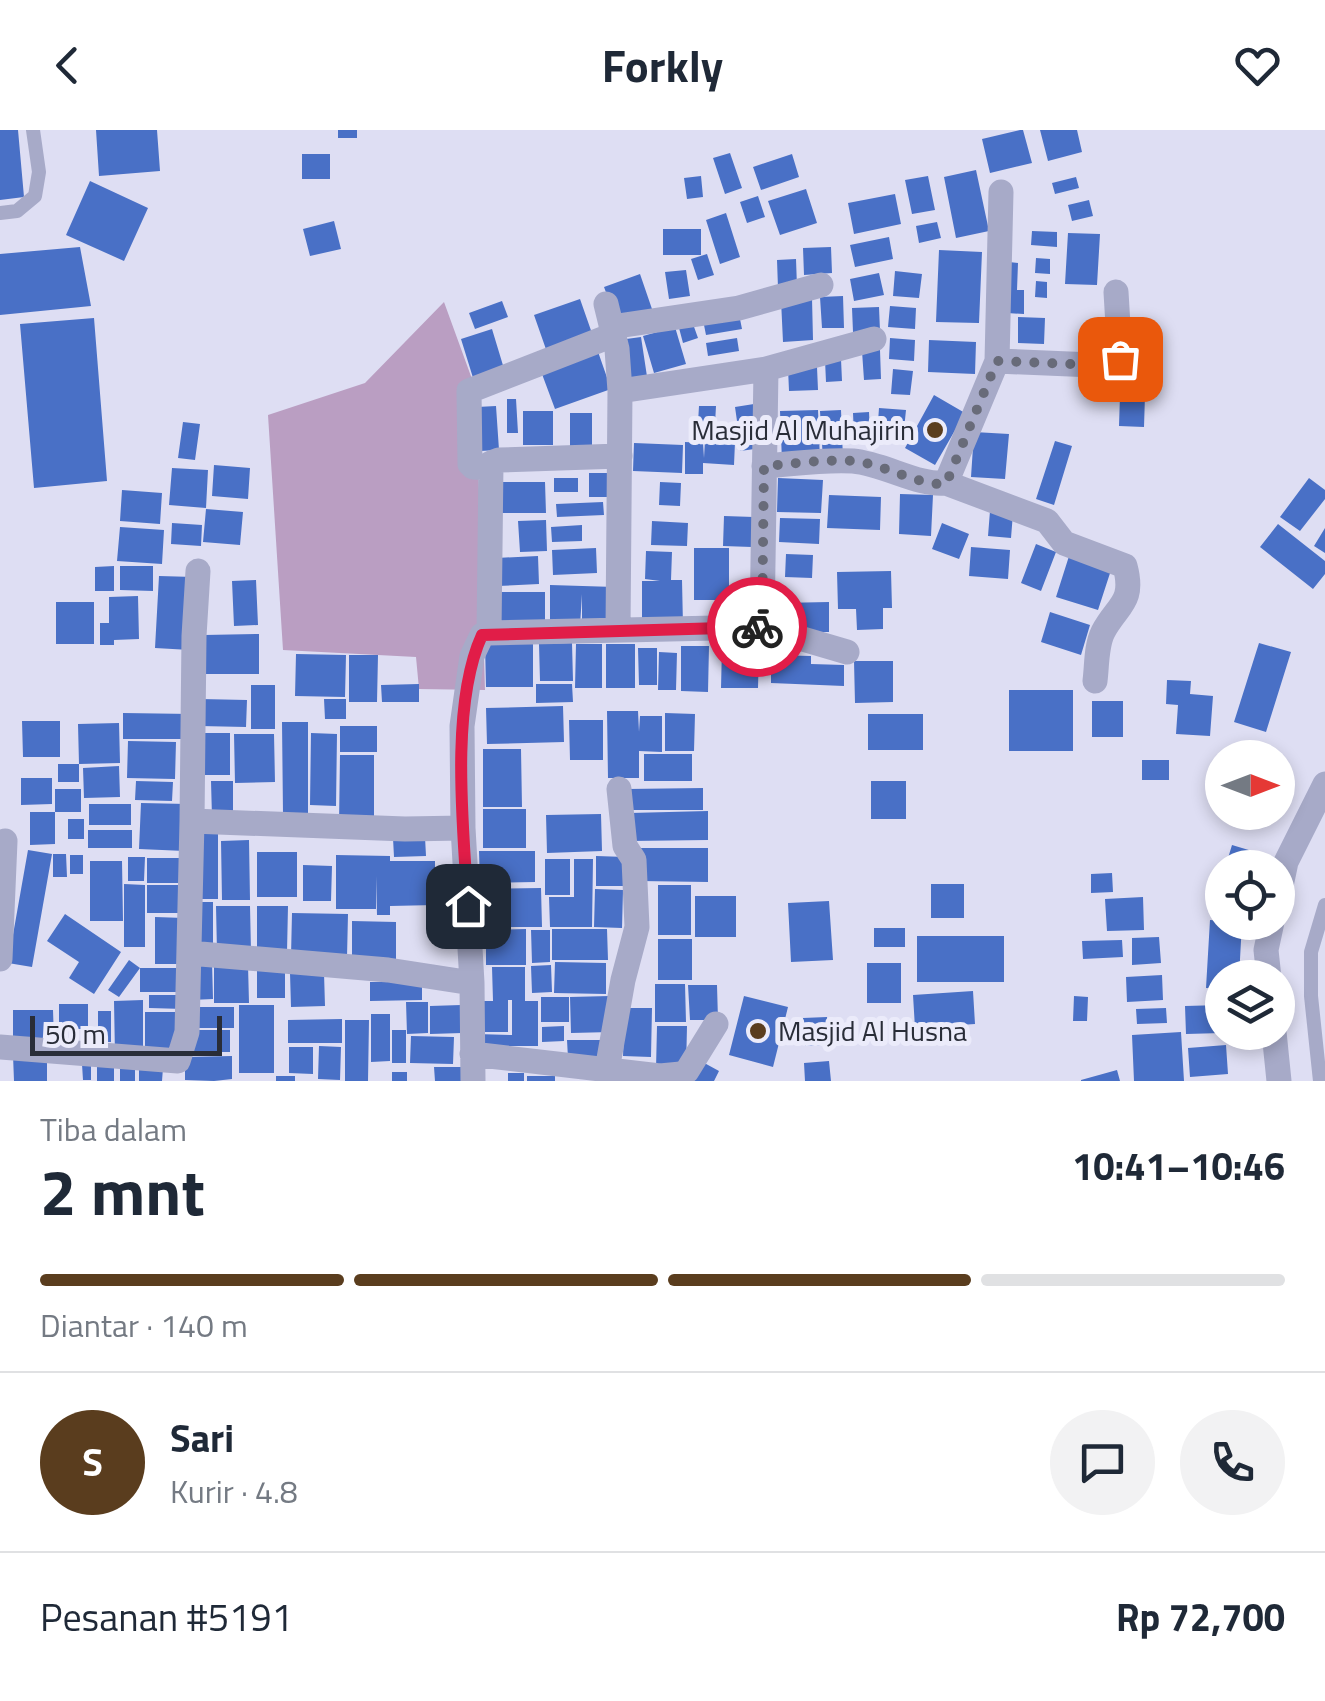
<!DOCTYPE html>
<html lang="id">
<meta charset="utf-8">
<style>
body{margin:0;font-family:"Titillium Web",sans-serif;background:#f2f2f3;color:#1f2937;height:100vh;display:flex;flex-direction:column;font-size:38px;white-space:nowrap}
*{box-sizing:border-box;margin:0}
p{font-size:32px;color:#747a83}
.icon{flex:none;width:55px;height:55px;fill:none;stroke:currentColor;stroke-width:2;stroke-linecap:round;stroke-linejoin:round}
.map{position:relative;height:951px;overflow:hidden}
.drawer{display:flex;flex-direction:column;background:#fff;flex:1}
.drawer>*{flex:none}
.needle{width:65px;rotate:90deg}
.fabs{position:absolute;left:1205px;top:610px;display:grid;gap:20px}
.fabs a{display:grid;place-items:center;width:90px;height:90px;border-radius:50%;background:#fff;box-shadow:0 5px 15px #0003;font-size:50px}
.scale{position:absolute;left:30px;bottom:25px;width:192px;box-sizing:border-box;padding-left:10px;border:5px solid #292d38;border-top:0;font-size:28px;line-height:35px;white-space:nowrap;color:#292d38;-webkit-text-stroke:8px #ebebfa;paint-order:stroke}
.pin{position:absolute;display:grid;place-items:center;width:85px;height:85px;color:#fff;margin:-42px;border-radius:20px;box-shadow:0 5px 15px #0006}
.courier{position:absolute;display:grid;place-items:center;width:100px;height:100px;margin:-50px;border:8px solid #e11d48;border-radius:50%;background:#fff;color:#222;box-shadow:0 2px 12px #0007}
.overview em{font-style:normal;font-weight:700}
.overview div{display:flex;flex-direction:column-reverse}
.overview{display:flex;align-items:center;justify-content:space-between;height:170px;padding:0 40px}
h1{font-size:65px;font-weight:700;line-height:75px}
.bar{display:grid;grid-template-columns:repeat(4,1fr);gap:15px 10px;align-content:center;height:120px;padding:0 40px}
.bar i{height:12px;border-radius:8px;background:#e0e1e3}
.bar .active{background:#5a3d1e}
.bar p{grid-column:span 4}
.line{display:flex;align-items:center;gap:25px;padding:0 40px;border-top:2px solid #e0e1e3}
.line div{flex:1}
.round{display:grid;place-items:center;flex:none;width:105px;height:105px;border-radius:52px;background:#f2f2f3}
header{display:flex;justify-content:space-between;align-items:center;height:130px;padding:0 40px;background:#fff;font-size:45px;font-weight:700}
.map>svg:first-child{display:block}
</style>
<header><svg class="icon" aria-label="back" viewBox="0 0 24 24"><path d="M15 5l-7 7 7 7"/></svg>Forkly<svg class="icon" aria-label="heart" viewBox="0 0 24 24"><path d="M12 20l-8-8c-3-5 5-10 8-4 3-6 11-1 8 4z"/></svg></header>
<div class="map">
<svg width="1325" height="951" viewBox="0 0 1325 951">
<rect width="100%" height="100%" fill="#dedef3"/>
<path fill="#ba9ec2" d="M444 172 476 260 485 560 419 559 416 527 283 520 268 285 365 253Z"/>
<path fill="#4970c6" d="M0 0H18L24 67 0 70Z
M96 0H157L160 41 99 46Z
M338 0H357V8H338Z
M1020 0H1023L1032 33 990 43 982 9Z
M1040 0H1077L1082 22 1048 31Z
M730 23 742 58 725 64 713 28Z
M302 24H330V49H302Z
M792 24 799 47 761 60 753 37Z
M976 40 989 101 956 108 944 47Z
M701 46 703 67 687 69 684 48Z
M928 46 935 80 912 84 905 50Z
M1076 47 1079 58 1055 64 1052 53Z
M90 51 148 78 124 131 66 105Z
M806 59 817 93 780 105 768 71Z
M895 64 901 94 854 104 848 73Z
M758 66 765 87 747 93 740 72Z
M1089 70 1093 86 1072 91 1068 75Z
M726 83 740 127 720 134 706 90Z
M334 91 341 119 310 126 303 99Z
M937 92 941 108 919 113 916 96Z
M663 99H701V125H663Z
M1032 101 1057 102V117L1031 115Z
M1068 103 1100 104 1097 155 1065 154Z
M889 107 893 129 855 137 850 115Z
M80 117 91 176 0 185V124Z
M831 117 832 143 804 145 803 118Z
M939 120 982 122 979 193 936 192Z
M707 124 714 145 698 150 691 129Z
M1036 128 1050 129V144L1035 143Z
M796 129 797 157 778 158 777 130Z
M1009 132 1018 133 1017 160H1024V184L1007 183Z
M686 140 690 166 669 169 665 142Z
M895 141 922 144 919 168 893 166Z
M879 143 884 165 854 171 850 149Z
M640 144 652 179 617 192 604 157Z
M1036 151 1047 152V168L1035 167Z
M843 166 844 198H822L820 167Z
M812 168 813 210 783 212 781 170Z
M580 169 594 209 548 225 534 185Z
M502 171 508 187 475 199 469 183Z
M890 176 916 178 915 199 888 197Z
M879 177 880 201 853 202 852 178Z
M739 184 742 199 706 205 703 190Z
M1018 187 1045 188 1044 214 1018 213Z
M94 188 107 351 34 358 20 194Z
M693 194 698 208 683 213 679 198Z
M675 197 686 234 654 243 643 206Z
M492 199 505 242 474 251 461 209Z
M641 207 648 253 626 256 619 210Z
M737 208 739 221 708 226 706 213Z
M890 208 915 210 914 231 889 229Z
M929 210 976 212 975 244 928 242Z
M596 216 611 259 555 279 539 236Z
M880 220 881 249 864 250 862 221Z
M841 229 842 251 826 252 825 230Z
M817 237 818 260 789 261 788 238Z
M893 239 913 241 910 265 891 264Z
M934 265 965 283 935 335 905 318Z
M1120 265H1145L1144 297 1119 296Z
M507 269H516L518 303H507Z
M754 274 756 288 737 291 735 277Z
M496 276 499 320 480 321 477 277Z
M699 276H716L715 294 698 293Z
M879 278 906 280 903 309 877 306Z
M818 280 820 330 782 331 780 281Z
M841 280 843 329 823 330 820 281Z
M523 281H553V315H523Z
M869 282 870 305 854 306 853 283Z
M570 283H592V324L570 323Z
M183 292 200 294 195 330 178 328Z
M760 302 762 318 740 321 737 306Z
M974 302 1009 304 1005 349 971 347Z
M705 310 735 312 734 335 703 333V344H685V312L703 313 704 328Z
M1055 311 1072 316 1054 375 1036 369Z
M634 313 683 315 682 343 633 341Z
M214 335 250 338 248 369 212 366Z
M172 338 208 340 206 378 169 375Z
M589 343H608L607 367H589Z
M554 348H578V362H554Z
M778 348 823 350 821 383 777 382Z
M1309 348 1325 360V369L1300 401 1280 387Z
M493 352H545L546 383H493Z
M660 352 681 353 680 376 659 375Z
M122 360 162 363 160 394 120 391Z
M900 364 933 365 931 406 899 404Z
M829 365 881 367 880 400 827 398Z
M603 372 604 385 557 387 556 374Z
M206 379 243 382 240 415 203 412Z
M990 381 1013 383 1011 408 988 406Z
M724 386 754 387 752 417 723 416Z
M780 388 820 389 819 414 779 412Z
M546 390 547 421 520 422 518 391Z
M652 391 688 393 687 416 651 415Z
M172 393 202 395 201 416 171 414Z
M942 393 969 404 959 429 932 419Z
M1278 394 1325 431V444L1313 459 1260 417Z
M582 395V411L552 412 551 397Z
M120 397 164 400 162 434 117 431Z
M1325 398V423L1314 416Z
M1036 414 1056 422 1041 461 1021 453Z
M971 417 1010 420 1008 449 969 446Z
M596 418 597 443 553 445 552 420Z
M694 418H729V470H694Z
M646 421 672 422 671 450H682L683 496H642V451H660L645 449Z
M1070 423 1112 437 1098 480 1056 467Z
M786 424 813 425 812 448 785 447Z
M538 426 539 454 498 456 497 428Z
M114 436V461H95V437Z
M120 436H153V461L120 460Z
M891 441 892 478H883V499L857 500 856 479H838L837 442Z
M159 446 194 447 190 520 155 518Z
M256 450 258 495 234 496 232 451Z
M550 455 615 457 614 498 582 497V464L580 496 550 495Z
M494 462H545V499L494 500Z
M138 466 139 509 114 510V515H100V493H109V467Z
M56 472H94V514H56Z
M829 472V502H781L780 473Z
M716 473H753L754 493H716Z
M1050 482 1090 495 1081 525 1041 512Z
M259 504V544H204V505Z
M572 513 573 551H540L539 514Z
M1259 513 1291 522 1266 602 1234 592Z
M485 514H533V557H486Z
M576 514H602V558H575Z
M606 514H635V558H606Z
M681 516H709L708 562 681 561Z
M722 517 759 518 758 558H721Z
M638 518H657V555H639Z
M659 522 677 523 676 560H658Z
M296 524 346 525 345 567 295 566Z
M349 525H378L377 572H349Z
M771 525 811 526V534L844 535V556L771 553Z
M854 531H893V572L855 573Z
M1167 550 1191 551 1190 564 1213 566 1210 606 1176 604 1178 575 1166 574Z
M419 554V572H382L381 555Z
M536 554H572L573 572 536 573Z
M251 555H275V599H251Z
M1009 560H1073V621H1009Z
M200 569 247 570 246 597 200 596Z
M324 569H346V589H325Z
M1092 571H1123V607H1092Z
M563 576 564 612 487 614 486 578Z
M607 581H638L639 602 640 586H662V622L639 621V648H608Z
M123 583 192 584V609H123Z
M665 583 695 584 694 621H665Z
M868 584H923V620H868Z
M569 590H603V630H570Z
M22 591H60V627H23Z
M282 592H308V684H283Z
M119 593 120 633 79 634 78 594Z
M340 596H377V622H340Z
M201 603H230V645H201Z
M311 603 337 604 336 676 310 675Z
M234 604H274L275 652 235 653Z
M128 611 176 612 175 649 127 648Z
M483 619H521L522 677H483Z
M644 624H692V651H644Z
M340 625H374V695H339Z
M1142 630H1169V650H1142Z
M58 634H79V652H58Z
M119 636 120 667 84 668 83 638Z
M21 648H52V674L21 675Z
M136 651 173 652 172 671 135 670Z
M211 651H233V687H212Z
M871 651H906V689H871Z
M703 658V680H627V659Z
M55 659H81V682H55Z
M141 673 187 674 185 721 139 719Z
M89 674H131V695H89Z
M483 679H526V718H483Z
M708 681V710L630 711V683Z
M30 682H55V714L30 715Z
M601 684 602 721 547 723 546 685Z
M68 689H84V709H68Z
M218 698V769H193V699Z
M88 700H132V718H88Z
M425 707 426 726 394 727 393 708Z
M249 710 250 770H222L221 711Z
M1232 715 1272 727 1269 738H1225Z
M640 718H708V752L640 751Z
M28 720 52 724 32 837 8 833Z
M479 721H535V752L480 753Z
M257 722H297V767H257Z
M53 724H66L67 747H53Z
M70 725H83V744H70Z
M336 725 390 726V731H435V775L390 776V785H377L376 746V779H336Z
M596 726 626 727V756H596Z
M128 727H145L144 751H128Z
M147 728H187V753H147Z
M545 729H570V765H545Z
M574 729H593L592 797H550L549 767H574Z
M90 731H122L123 791H90Z
M303 735 332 736 331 771H303Z
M1112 743 1113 762 1091 763V744Z
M124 754 145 755V817H124Z
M931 754H964V788H931Z
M147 755H189V783H147Z
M658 755H691V805H658Z
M541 758 542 797H475V759Z
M595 759 623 760 622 798 594 797Z
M695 766H736V807H695Z
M1143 767 1144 800 1107 801 1105 769Z
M829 771 833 830 791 832 788 773Z
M195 772H213V821L195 822Z
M216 776H250L251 822H217Z
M257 776H288L287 822 257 821Z
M292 783 348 784 347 827 291 826Z
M65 784 121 822 94 864 69 848 79 832 47 811Z
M155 787 184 788 183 834H155Z
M1210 790 1242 792 1239 848H1222V859L1206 858Z
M352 791 396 792V830L352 829Z
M874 798H905V817H874Z
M526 799V835H486V800Z
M552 799H607L608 830H552Z
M531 800H550V832L532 833Z
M917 806H1004V852H917Z
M1159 807 1161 833 1132 835V808Z
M658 809H692V850H658Z
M1122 810 1123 827 1083 829 1082 811Z
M129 830 140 838H185V862H140V838L119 867 108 860Z
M190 832H212L213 869 191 870Z
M555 832 606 833V864L554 863Z
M867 833H901V873H867Z
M214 835H248L249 873H214Z
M551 835 552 862 532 863 531 836Z
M492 837H525V871H538V916H511L476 923V904L512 905V870H508V902H479V871H493Z
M257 840H285V868H257Z
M290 843H324L325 876 291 877Z
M1162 845 1163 870 1127 872 1126 847Z
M370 852H422V870L370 871Z
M655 854H685L686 892H655Z
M688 855H717L718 890H690Z
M973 861 975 894 915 898 913 865Z
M149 865H184V879L149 878Z
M610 866 611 902 571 903 570 867Z
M744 866 788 877 773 937 729 925Z
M1074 866 1088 867 1087 891H1073Z
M541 867H569V892H541Z
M143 870V925H115L114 871Z
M406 872H428V903L407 904Z
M59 874H88V899H59Z
M239 875H274V943H239Z
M461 875 462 903 430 904V876Z
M1222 875V903L1186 904 1185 876Z
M190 877H234V898H190Z
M625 878H652L651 927 623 926Z
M1166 878 1167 893 1137 894 1136 879Z
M13 880H53L54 910 13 911Z
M98 881H111V912H98Z
M145 882H179V926H145Z
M371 884H390V931L371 932Z
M827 887 829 915 805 916 803 888Z
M342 889V913H288V890Z
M345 890H369L368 951H345Z
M564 896V911L542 912V897Z
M657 896H687L686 940 656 939Z
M191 900H230V922H191Z
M392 900H406V933H392Z
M1181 902 1184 951H1134L1132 905Z
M411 906 454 907 453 934 410 933Z
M567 910H606V927L568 928Z
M1226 915 1228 944 1190 947 1188 918Z
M319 916 341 917 340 950 318 949Z
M289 917H313V944L289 943Z
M47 924V951H14L13 925Z
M232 926V949L214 951 185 950V927Z
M697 929 719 941 714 951H688Z
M97 931H114V951H97Z
M120 931H135V951H120Z
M829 931 831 951H805L804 933Z
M82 934H91V950H83Z
M434 937H468V951H435Z
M139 938H163L162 951H139Z
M1117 940 1120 951H1081V950Z
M392 942H407V951H392Z
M508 943H524V951H508Z
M276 946H295V951H276Z
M527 946H555V951H527Z"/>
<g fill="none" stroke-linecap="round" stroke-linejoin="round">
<path stroke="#a7aac8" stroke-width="14" d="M0 83 17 81 35 66 39 42 33 0
M1320 951 1311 866V822L1325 775"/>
<path stroke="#a7aac8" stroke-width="25" d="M606 174 617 219 620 261 618 500
M611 197 739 178 821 155
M997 231 1117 236 1120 229 1116 162
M620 261 766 239 874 209
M764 336C793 334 824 329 853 331 885 334 918 356 946 353L997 231 1001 62
M490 338 473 337 470 334 469 261 613 205
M946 353 1047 391 1064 413 1125 436C1135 473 1117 475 1103 502 1096 516 1097 536 1095 551
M198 441 194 506 192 691 405 699 463 698
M762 497 766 239
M489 503 762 497 847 522
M489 503 491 333 499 330 620 326
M1278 770 1286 732 1325 654
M189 823 388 840 472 853
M0 829 5 711
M1269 848 1266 820 1272 792
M1274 902 1279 951
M0 917 178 931 187 902 192 691
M472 924 660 946 681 944 687 941 716 894
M607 940 623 850 637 797 634 730 625 716 619 659
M473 951 472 853 463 698 462 596 472 526 482 505 489 503"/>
</g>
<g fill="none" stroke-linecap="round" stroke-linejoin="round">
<path stroke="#686b79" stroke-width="10" stroke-dasharray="0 18" d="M757 497H762L764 336C793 334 824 329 853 331 885 334 918 356 946 354L997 231 1117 236 1120 229"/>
<path stroke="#e11d48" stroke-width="12" d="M468 776C463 698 450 575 482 505L757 497"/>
</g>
<g fill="#5a3d1e" stroke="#ebebfa" stroke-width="4">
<circle cx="935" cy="300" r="10"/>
<circle cx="758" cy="901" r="10"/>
</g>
<g text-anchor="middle" stroke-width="10" stroke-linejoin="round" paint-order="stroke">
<g font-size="28" fill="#292d38" stroke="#ebebfa" text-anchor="end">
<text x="915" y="310">Masjid Al Muhajirin</text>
<text x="778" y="911" text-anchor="start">Masjid Al Husna</text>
</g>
</g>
</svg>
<div class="fabs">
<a><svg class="needle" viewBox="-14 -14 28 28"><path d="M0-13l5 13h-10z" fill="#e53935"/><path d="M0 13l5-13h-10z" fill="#747a83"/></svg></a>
<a><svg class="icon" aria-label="locate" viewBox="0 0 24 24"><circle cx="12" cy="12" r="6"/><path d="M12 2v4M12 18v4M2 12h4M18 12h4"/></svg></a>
<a><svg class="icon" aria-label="layers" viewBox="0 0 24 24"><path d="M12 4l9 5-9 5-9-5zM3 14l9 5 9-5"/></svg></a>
</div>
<div class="scale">50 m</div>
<div class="pin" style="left:1120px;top:229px;background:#ea580c"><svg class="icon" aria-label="bag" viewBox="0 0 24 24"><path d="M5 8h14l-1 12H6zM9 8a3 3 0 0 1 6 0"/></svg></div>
<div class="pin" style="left:468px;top:776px;background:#1f2937"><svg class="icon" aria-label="home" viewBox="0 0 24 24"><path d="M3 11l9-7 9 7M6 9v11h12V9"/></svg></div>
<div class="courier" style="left:757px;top:497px"><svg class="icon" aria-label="bike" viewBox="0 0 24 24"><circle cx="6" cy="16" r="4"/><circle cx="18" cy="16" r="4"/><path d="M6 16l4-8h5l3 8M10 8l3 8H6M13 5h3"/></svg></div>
</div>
<section class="drawer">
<div class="overview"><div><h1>2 mnt</h1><p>Tiba dalam</p></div><em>10:41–10:46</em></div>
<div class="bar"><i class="active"></i><i class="active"></i><i class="active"></i><i></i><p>Diantar · 140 m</p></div>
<div class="line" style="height:180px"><b class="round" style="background:#5a3d1e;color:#fff">S</b><div><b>Sari</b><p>Kurir · 4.8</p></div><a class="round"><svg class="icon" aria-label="chat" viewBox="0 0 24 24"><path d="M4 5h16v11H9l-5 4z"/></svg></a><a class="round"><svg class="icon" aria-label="phone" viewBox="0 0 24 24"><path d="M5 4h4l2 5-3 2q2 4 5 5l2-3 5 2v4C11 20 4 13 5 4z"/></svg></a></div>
<div class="line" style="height:130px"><div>Pesanan #5191</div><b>Rp 72,700</b></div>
</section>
